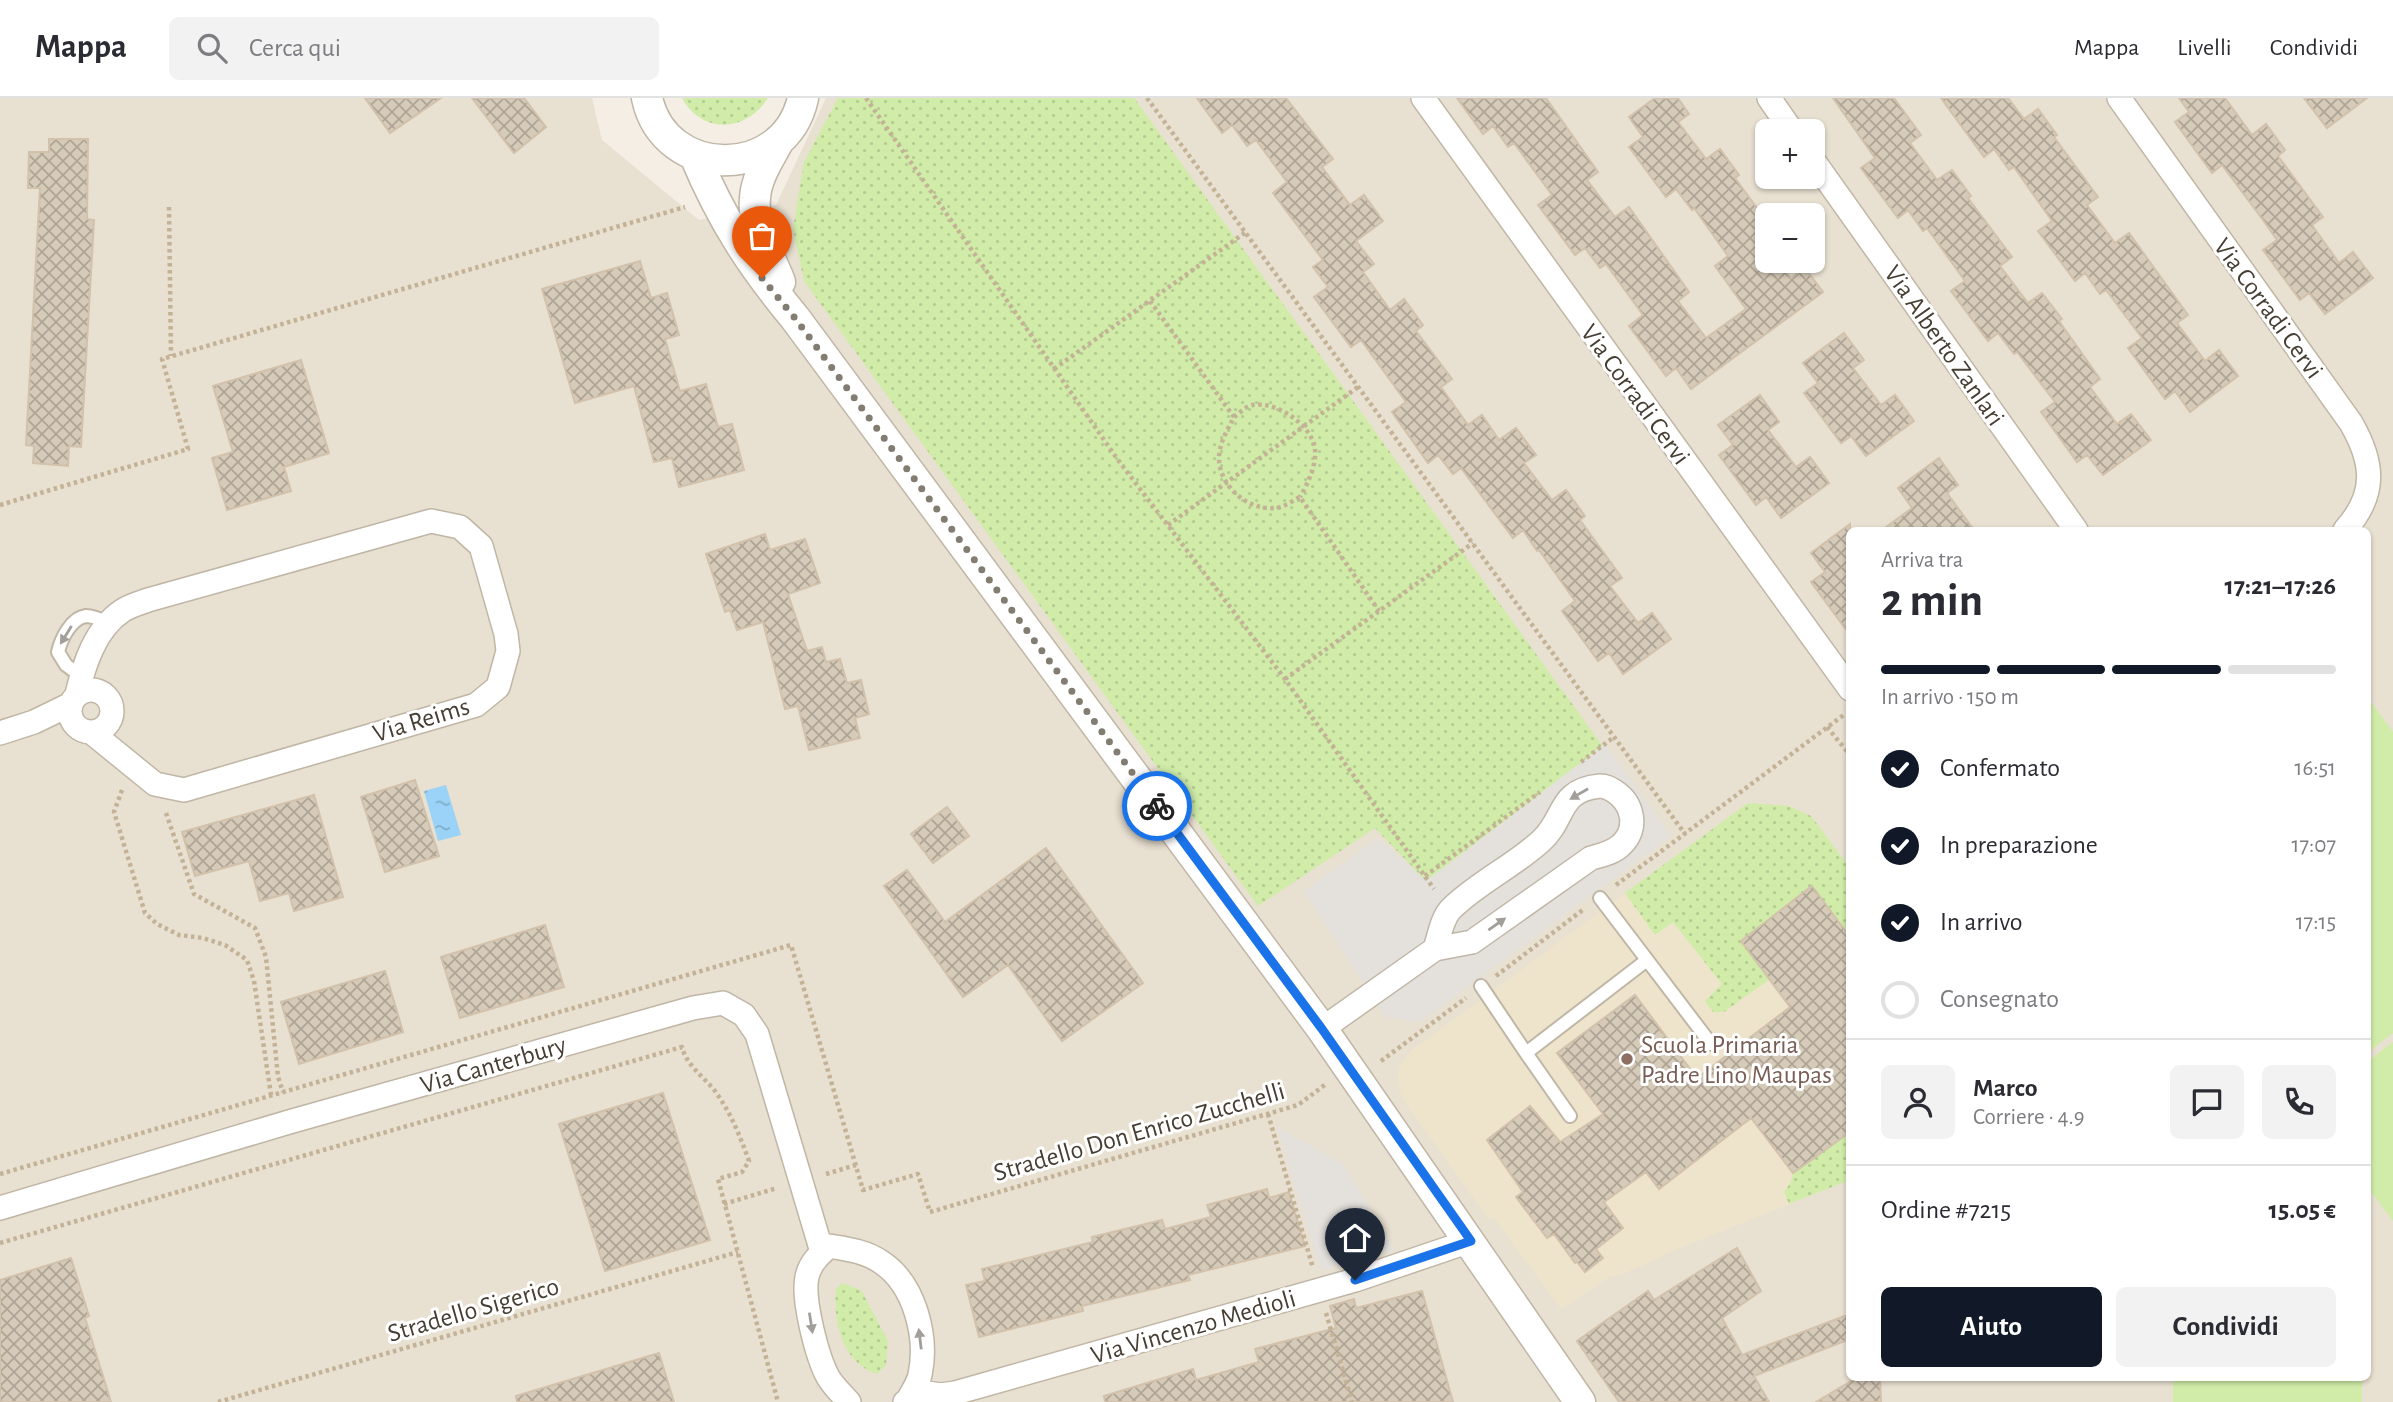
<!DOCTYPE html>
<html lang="it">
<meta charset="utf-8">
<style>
body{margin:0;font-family:"Alegreya Sans",sans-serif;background:#f2f2f3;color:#2b2b33;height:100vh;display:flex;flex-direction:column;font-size:26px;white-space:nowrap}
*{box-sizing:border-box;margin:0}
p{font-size:23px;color:#7c7c81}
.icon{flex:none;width:38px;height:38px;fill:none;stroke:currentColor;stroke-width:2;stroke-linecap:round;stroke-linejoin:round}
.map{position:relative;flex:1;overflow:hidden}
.panel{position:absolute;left:1846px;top:429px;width:525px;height:854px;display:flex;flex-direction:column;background:#fff;border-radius:10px;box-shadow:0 2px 5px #0004}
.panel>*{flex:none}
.fabs{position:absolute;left:1755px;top:21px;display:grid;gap:14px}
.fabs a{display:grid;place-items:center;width:70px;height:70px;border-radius:10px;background:#fff;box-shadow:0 2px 5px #0004;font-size:35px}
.pin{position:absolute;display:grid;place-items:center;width:60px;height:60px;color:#fff;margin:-72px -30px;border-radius:50% 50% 50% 0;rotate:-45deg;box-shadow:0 0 7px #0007}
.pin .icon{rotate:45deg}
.courier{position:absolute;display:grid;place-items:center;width:70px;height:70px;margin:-35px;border:5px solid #1a73e8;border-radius:50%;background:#fff;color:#222;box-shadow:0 2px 9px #0007}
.overview em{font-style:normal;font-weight:700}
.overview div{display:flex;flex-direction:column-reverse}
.overview{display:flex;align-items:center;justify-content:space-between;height:119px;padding:0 35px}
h1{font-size:46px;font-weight:700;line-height:52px}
.bar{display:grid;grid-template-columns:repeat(4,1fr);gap:10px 7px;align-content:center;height:84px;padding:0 35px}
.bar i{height:9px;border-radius:5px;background:#e1e1e2}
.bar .selected{background:#111827}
.bar p{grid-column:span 4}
.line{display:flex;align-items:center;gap:18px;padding:0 35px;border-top:2px solid #e1e1e2}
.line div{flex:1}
.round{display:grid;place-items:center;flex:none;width:74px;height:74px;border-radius:10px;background:#f2f2f3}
ol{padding:0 35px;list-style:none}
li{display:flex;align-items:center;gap:21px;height:77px}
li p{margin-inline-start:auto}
li .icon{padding:7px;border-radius:50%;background:#111827;color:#fff;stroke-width:4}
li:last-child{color:#7c7c81}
li i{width:38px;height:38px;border:4px solid #e1e1e2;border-radius:50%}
.cta{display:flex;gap:14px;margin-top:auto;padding:14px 35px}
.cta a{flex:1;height:80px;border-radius:10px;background:#111827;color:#fff;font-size:28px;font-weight:700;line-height:80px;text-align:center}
.cta a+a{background:#f2f2f3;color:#2b2b33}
header{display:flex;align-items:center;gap:42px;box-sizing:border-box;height:98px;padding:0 35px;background:#fff;border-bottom:2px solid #e1e1e2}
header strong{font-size:33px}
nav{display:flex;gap:38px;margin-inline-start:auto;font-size:24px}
.search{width:490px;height:63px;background:#f2f2f3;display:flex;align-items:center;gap:18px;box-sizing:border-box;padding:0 24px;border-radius:10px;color:#7c7c81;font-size:26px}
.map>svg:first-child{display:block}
</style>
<header>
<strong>Mappa</strong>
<div class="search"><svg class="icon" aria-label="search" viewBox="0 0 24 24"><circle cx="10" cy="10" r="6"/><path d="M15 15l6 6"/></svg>Cerca qui</div>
<nav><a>Mappa</a><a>Livelli</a><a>Condividi</a></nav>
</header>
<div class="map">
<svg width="2393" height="1304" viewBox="0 0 2393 1304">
<defs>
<pattern id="grass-dots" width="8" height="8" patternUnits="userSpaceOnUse" patternTransform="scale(1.75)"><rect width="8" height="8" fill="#d0eca8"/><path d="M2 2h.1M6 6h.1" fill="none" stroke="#b4cb91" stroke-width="1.8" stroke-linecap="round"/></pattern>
<pattern id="water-ripples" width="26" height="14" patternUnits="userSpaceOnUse" patternTransform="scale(1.75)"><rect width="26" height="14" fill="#9ad3f7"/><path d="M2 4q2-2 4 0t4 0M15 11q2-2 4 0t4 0" fill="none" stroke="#7fadc9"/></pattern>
<pattern id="building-cross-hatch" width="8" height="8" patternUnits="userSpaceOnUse" patternTransform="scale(1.75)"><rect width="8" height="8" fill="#d6cab8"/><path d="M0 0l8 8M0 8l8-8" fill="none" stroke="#afa596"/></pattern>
</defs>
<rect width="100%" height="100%" fill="#f4eee4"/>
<path fill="#e8e0d1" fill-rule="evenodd" d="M0 0H592L602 42 699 122 776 107 826 0H2393V1304H0ZM1768 33H1813V79H1768ZM1768 117H1813V163H1768ZM1850 432H2368V1279H1850Z"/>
<path fill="#eee4cc" d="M1748 705 1789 708 1811 718 1850 770V1082L1685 1148 1621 1177 1609 1179 1561 1211 1495 1121 1488 1120 1407 1007 1401 997 1398 982 1399 969 1411 953Z"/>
<path fill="url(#grass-dots)" d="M682 0H768C747 34 702 37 682 0Z
M838 0H1134L1609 657 1426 783 1375 730 1258 808 804 183 793 131 804 64Z
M1748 705 1789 708 1811 718 1850 770V839L1770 881 1724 914H1713L1705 903 1722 886 1673 824 1655 837 1625 795Z
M1850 1034V1082L1789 1106 1784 1094 1791 1084 1793 1075Z
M842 1185 861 1192 888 1243 886 1267 877 1276C842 1265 833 1223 836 1191Z"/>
<path fill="#d0eca8" d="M2368 600 2393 634V935L2368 954Z
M2393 944V1123L2368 1090V963Z
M2173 1279H2362V1304H2173Z"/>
<path fill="#e4e1dd" d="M1605 646 1671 738 1420 924 1385 919 1304 793 1378 740 1426 783Z
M1277 1029 1343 1066 1395 1152 1321 1173Z"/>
<path fill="url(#water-ripples)" d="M446 687 461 737 438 743 424 693Z"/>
<path fill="url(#building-cross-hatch)" stroke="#d2c1ab" stroke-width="2" d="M365 0H441L390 35Z
M472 0H524L546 29 514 55Z
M1197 0H1286L1333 61 1322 69 1350 107 1364 97 1383 123 1356 143 1374 166 1363 174 1390 212 1404 201 1423 227 1416 233 1452 281 1441 289 1468 327 1482 317 1499 342 1516 330 1536 357 1524 365 1552 402 1566 392 1585 418 1580 422 1622 480 1610 488 1638 525 1652 515 1671 541 1623 576 1609 555 1598 563 1562 513 1575 503 1539 452 1537 453 1523 432 1513 440 1461 370 1453 376 1438 357 1428 365 1392 314 1406 304 1361 242 1351 249 1314 199 1328 189 1313 169 1323 162 1273 95 1287 84 1256 42 1247 48 1232 27 1222 35Z
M1457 0H1546L1598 74 1587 82 1615 119 1629 109 1689 194 1678 203 1706 240 1746 211 1715 168 1728 158 1694 110 1692 112 1676 91 1666 99 1629 49 1643 39 1629 19 1655 0H1678L1689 16 1678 24 1706 61 1720 51 1739 77 1735 80 1768 125V163H1778L1791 180 1805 170 1823 194 1691 291 1676 270 1666 278 1629 228 1643 217 1606 166 1600 170 1585 150 1575 157 1538 107 1552 97 1514 45 1508 49 1493 28 1483 36Z
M1833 0H1894L1921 37 1910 45 1937 82 1952 72 1971 98 1968 100 2012 159 2000 168 2028 205 2042 195 2062 221 2059 223 2100 281 2090 289 2117 326 2131 316 2151 342 2103 377 2087 357 2077 364 2041 314 2055 304 2017 254 2014 256 1998 235 1988 243 1951 193 1965 183 1927 130 1923 133 1908 112 1898 120 1861 70 1875 60Z
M1941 0H2008L2024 21 2038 11 2057 37 2054 39 2098 99 2087 107 2115 145 2129 135 2188 217 2177 225 2205 263 2219 252 2238 278 2190 314 2175 293 2165 301 2128 250 2142 240 2106 192 2100 196 2085 175 2075 183 2038 133 2052 123 2014 69 2009 72 1994 51 1984 59Z
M2179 0H2225L2252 37 2266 26 2285 52 2278 58 2323 119 2312 127 2339 165 2353 154 2373 180 2325 216 2309 195 2300 202 2263 152 2277 142 2263 122 2222 67 2212 75 2175 24 2189 14Z
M2304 0H2367L2327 30Z
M49 41H88L87 121 94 122 81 349 69 348 68 368 33 365 34 348 26 347 40 90H28L29 54H49Z
M640 163 651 200 667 195 679 237 665 241 680 293 706 286 718 329 732 326 744 372 679 389 672 360 654 364 634 288 575 305 542 191Z
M1844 235 1864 262 1853 270 1881 307 1895 297 1914 323 1866 358 1851 338 1841 345 1804 295 1818 285 1803 265Z
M301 262 329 355 284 369 291 393 227 412 212 360 233 354 213 288Z
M1760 297 1779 324 1768 332 1796 369 1810 359 1829 385 1781 420 1766 399 1756 407 1719 357 1733 347 1718 327Z
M1939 360 1958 387 1947 395 1974 432H1882L1912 410 1898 390Z
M1850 426V537L1811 484 1825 474 1811 455Z
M765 436 770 452 805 441 820 485 788 496 807 553 822 549 826 564 840 561 847 585 861 582 869 616 855 620 860 640 809 652 798 608 785 611 763 524 737 532 730 512 725 514 706 456Z
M415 682 439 758 385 774 361 699Z
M314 697 343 799 294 813 289 795 260 803 249 763 195 778 182 734Z
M947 709 969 738 933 765 911 736Z
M1046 750 1143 885 1062 943 1008 867 963 899 884 788 907 772 945 824Z
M1812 788 1850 839V1034L1793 1075 1751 1020 1659 1091 1646 1074 1604 1104 1623 1130 1596 1151 1603 1160 1585 1174 1577 1164 1575 1165 1554 1136 1547 1140 1516 1099 1523 1094 1487 1042 1530 1008 1560 1044 1603 1016 1557 955 1635 897 1697 980 1790 909 1741 843Z
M545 827 564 889 460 920 441 859Z
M385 873 403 934 299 966 281 904Z
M663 995 710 1142 605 1173 559 1026Z
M1267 1091 1269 1100 1289 1094 1305 1148 1188 1177 1190 1182 1082 1208 1083 1213 979 1239 966 1187 985 1183 982 1171 1093 1144 1092 1139 1162 1122 1165 1131 1211 1119 1207 1107Z
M1737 1150 1761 1193 1722 1220 1742 1257 1850 1216V1241L1754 1278 1769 1304H1619L1577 1243 1648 1193 1654 1202Z
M71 1160 89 1218 85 1220 111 1304H0V1182Z
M1422 1193 1453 1304H1105L1104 1298 1193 1271 1196 1282 1259 1264 1255 1251 1336 1230 1330 1208 1354 1201 1356 1210Z
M659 1255 674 1304H517L516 1298Z
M1858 1279H1880L1881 1304H1816Z"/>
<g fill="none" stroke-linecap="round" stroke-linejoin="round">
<g stroke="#c0b6a6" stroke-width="16">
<path id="service" d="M81 578 66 567 58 554C61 541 71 520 86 518 93 518 102 522 108 525
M1600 800 1711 946
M1481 888 1526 955 1647 862
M1526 955 1570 1018"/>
</g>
<g stroke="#c0b6a6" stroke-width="26">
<path id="minor" d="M1423 0 1850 591
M1769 0 1792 33
M2119 0 2351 325C2374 365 2377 396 2345 432
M1813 62 2076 432
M70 613a21 21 0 1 1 42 0a21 21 0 1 1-42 0Z
M77 596C84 567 95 531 122 513 129 508 140 505 148 502L431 423 460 429 481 448 506 536 508 553 498 589 476 607 184 692 155 686 91 634
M0 635 34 624 71 606
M1322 931 1435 851 1472 844 1591 760C1602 757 1613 755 1621 747 1639 731 1633 705 1614 693 1609 690 1606 688 1600 688 1557 692 1566 721 1541 743 1514 768 1477 785 1451 811 1442 820 1439 839 1435 851
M0 1110 289 1024 693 910 723 905 744 917 757 936 822 1154
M913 1293 941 1297 955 1295 1355 1182 1470 1143
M849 1304C842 1296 833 1288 828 1279 817 1259 802 1200 807 1179 810 1165 819 1157 829 1148 847 1151 865 1153 881 1164 915 1186 928 1239 920 1277 918 1286 912 1294 908 1302L905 1304"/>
</g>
<g stroke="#c0b6a6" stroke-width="33">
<path id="tertiary" d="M647 0C665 83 785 83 803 0
M778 44C769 61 756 80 755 100 752 129 770 158 780 184
M695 58C722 122 751 167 795 220L1322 931 1580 1304"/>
</g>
<path stroke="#c3b296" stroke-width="4.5" stroke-dasharray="3.5 3.5" stroke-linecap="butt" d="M866 0 1118 362 1285 581 1434 791
M1147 0 1685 736
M169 109 171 258
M1150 203 1234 319C1228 331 1219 345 1219 360 1219 388 1248 413 1275 410 1283 410 1292 403 1300 399L1379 513
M1054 271 1246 134
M1234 319C1240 315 1246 308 1252 307 1275 303 1307 324 1314 346 1319 363 1308 385 1300 399
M0 407 188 351 162 261 685 109
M1168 427 1358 289
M1285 581 1473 445
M1827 629 1850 657
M1581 664 1614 639
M122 692 114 714 145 815 157 826 179 837 203 840 225 847 247 862 254 883 271 997
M166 715 194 796 255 830 266 859 278 979 283 994
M1425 778 1540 694
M1616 787 1845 616
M1496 878 1584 811
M1381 963 1466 900
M1268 1016 1313 1170
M0 1076 791 847 863 1092 918 1076 930 1114 1298 1007 1326 986
M826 1076 856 1067
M724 1106 777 1090
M0 1145 682 949C687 968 703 978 715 993 731 1015 740 1038 749 1063L742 1074 718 1081 778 1304
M1326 1215 1352 1304
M218 1304 738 1154"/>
<use href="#service" stroke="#fff" stroke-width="12"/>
<use href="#minor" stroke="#fff" stroke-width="23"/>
<use href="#tertiary" stroke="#fff" stroke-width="30"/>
</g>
<defs><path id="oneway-solid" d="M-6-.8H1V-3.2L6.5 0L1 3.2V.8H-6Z" transform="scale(1.75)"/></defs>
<g fill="#a29e99">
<use href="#oneway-solid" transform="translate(66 537) rotate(122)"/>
<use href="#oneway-solid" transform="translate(1579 696) rotate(150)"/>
<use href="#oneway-solid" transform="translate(1497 826) rotate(-35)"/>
<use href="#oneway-solid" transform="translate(811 1225) rotate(81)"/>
<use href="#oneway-solid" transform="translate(920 1241) rotate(-97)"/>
</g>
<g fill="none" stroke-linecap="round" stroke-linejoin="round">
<path stroke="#837c71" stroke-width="7" stroke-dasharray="0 12.6" d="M762 180 795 220 1157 708"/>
<path stroke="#1a73e8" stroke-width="9" d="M1157 708 1322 931 1471 1143 1355 1182"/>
</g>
<circle fill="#8d6e63" stroke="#fff" stroke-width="2.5" cx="1627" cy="961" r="7"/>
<g text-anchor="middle" stroke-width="6" stroke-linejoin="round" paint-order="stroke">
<g font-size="26" fill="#463e33" stroke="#fff">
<text transform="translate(2269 210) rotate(54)" y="9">Via Corradi Cervi</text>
<text transform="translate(1945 247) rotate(55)" y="9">Via Alberto Zanlari</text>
<text transform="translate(1636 296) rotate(54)" y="9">Via Corradi Cervi</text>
<text transform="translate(421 621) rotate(-17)" y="9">Via Reims</text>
<text transform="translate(493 966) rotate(-16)" y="9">Via Canterbury</text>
<text transform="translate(1139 1033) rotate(-16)" y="9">Stradello Don Enrico Zucchelli</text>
<text transform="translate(473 1211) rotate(-16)" y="9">Stradello Sigerico</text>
<text transform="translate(1193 1228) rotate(-16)" y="9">Via Vincenzo Medioli</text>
</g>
<g font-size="26" fill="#785e54" stroke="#fff" text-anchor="start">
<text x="1641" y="955">Scuola Primaria<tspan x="1641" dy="30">Padre Lino Maupas</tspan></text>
</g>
</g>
</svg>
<div class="fabs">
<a>+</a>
<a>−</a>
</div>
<div class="pin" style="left:762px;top:180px;background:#ea580c"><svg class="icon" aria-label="bag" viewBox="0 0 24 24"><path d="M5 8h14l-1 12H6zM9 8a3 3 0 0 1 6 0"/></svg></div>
<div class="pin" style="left:1355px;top:1182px;background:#1f2937"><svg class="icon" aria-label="home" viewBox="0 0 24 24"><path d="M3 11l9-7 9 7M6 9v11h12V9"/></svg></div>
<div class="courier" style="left:1157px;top:708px"><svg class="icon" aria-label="bike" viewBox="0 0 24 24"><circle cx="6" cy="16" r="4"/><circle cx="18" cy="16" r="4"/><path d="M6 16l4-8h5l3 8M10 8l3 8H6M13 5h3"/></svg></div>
<section class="panel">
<div class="overview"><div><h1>2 min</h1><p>Arriva tra</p></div><em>17:21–17:26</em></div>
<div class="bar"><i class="selected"></i><i class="selected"></i><i class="selected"></i><i></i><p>In arrivo · 150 m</p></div>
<ol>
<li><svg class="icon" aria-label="check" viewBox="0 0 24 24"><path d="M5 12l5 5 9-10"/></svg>Confermato<p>16:51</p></li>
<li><svg class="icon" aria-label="check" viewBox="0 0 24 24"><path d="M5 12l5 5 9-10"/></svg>In preparazione<p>17:07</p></li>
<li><svg class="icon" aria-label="check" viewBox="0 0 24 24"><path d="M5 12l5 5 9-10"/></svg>In arrivo<p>17:15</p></li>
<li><i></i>Consegnato</li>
</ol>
<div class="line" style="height:126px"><a class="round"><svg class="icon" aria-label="person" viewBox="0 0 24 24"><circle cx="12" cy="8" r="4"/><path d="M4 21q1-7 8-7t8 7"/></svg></a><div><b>Marco</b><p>Corriere · 4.9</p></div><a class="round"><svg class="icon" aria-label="chat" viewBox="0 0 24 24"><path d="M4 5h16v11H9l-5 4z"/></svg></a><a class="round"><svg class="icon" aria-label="phone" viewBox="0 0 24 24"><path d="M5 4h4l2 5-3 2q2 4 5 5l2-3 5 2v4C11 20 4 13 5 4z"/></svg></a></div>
<div class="line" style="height:91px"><div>Ordine #7215</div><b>15.05 €</b></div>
<div class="cta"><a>Aiuto</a><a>Condividi</a></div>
</section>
</div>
